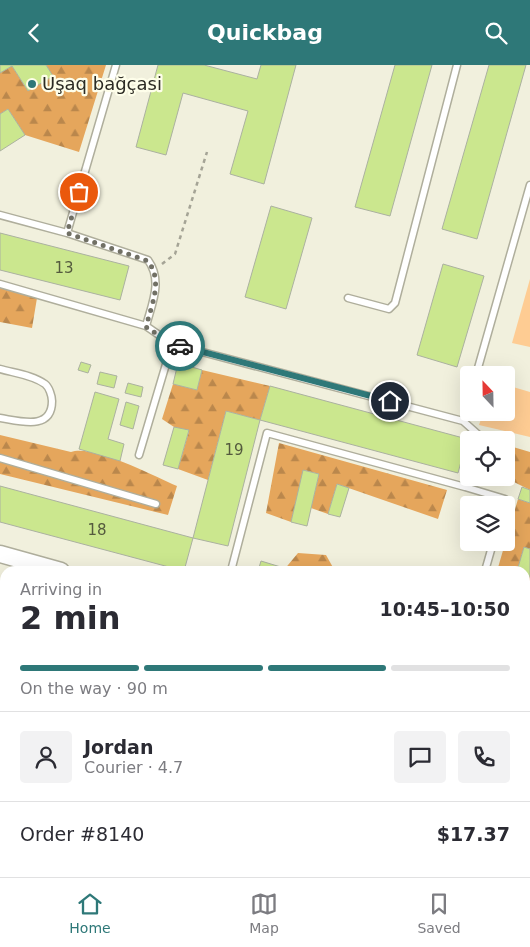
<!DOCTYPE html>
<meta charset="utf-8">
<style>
body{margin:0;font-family:"DejaVu Sans",sans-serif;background:#f2f2f3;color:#2b2b33;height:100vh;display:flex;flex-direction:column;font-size:19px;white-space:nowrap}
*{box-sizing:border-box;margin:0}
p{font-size:16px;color:#7c7c81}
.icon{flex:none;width:28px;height:28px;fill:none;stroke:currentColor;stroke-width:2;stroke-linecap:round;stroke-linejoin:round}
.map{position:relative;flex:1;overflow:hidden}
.details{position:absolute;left:0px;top:501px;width:530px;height:311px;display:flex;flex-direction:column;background:#fff;border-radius:15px 15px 0 0;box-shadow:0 5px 20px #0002}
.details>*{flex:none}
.needle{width:32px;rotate:338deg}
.tools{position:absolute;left:460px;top:301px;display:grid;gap:10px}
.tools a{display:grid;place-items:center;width:55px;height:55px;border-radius:5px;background:#fff;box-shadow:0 5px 20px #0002;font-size:25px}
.pin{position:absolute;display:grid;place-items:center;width:42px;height:42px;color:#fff;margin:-21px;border:2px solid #fff;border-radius:50%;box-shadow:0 1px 5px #0007}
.courier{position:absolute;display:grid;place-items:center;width:50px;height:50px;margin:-25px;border:4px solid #2e7878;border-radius:50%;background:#fff;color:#222;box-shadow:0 1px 6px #0007}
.headline em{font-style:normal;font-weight:800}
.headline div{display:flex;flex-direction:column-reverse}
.headline{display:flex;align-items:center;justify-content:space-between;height:85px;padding:0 20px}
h1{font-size:32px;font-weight:800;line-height:38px}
.bar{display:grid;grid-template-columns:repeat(4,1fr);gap:8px 5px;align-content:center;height:60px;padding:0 20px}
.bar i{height:6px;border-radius:4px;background:#e1e1e2}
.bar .current{background:#2e7878}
.bar p{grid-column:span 4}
.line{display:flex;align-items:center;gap:12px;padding:0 20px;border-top:1px solid #e1e1e2}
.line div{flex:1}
.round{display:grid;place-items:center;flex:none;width:52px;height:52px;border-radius:5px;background:#f2f2f3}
header{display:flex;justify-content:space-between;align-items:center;height:65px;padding:0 20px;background:#2e7878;color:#fff;font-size:22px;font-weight:800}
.menu{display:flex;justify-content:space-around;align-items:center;height:70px;border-top:1px solid #e1e1e2;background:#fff;font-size:14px;color:#7c7c81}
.menu a{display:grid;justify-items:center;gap:2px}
.menu .current{color:#2e7878}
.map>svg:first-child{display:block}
</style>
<header><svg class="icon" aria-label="back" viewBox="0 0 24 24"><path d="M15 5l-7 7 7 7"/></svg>Quickbag<svg class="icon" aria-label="search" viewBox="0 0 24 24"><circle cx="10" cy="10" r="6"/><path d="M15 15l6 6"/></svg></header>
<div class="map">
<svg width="530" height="812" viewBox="0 0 530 812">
<defs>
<pattern id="forest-firs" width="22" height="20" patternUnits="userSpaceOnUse" patternTransform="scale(1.25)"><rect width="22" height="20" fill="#e5a65c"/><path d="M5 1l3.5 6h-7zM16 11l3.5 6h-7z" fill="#ba874c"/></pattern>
</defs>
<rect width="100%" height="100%" fill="#f1f0dd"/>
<path fill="#fecc93" d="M530 214V282L512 278Z
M506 320 530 327V372L479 360 483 348H506Z"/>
<path fill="url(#forest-firs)" d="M46 0H106L79 87 25 70 8 44 0 49V8L12 1 28 26 53 11Z
M0 223 37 233 32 263 0 257Z
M202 305 270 321 260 355 226 346 208 415 178 404 189 366 174 362 162 354 173 319 197 325Z
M0 370 71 387C93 379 154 411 177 421L168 450 0 409Z
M279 378 447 425 438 454 337 419 328 449 311 443 319 409 304 405 291 457 266 448Z
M506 380 530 387V425L506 413Z
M518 434 530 438V484L524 482 517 506H497Z
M298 488 326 490 335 506H283Z
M525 511 530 512V544L525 542Z"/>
<path fill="#cbe78e" stroke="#abb1a0" d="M0 0H46L53 11 28 26 12 1 0 8Z
M158 0H204L257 14 261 0H296L264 119 230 109 248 46 183 28 166 90 136 82Z
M395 0H432L390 151 355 142Z
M489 0H526L477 174 442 164Z
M8 44 25 70 0 86V49Z
M271 141 312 153 286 244 245 232Z
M0 168 129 201 120 235 0 205Z
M443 199 484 211 457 302 417 290Z
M81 297 91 300 88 308 78 305Z
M178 298 202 305 197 325 173 319Z
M100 307 117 311 114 323 97 319Z
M128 318 143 322 141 332 125 328Z
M270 321 467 374 458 408 260 355Z
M95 327 119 334 108 374 124 379 120 396 79 384Z
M126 337 139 341 133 364 120 360Z
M226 346 260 355 228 481 193 473Z
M174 362 189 365 178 404 163 400Z
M303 405 319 409 307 461 291 457Z
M484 412H496L494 419 483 415Z
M337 419 349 423 340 452 328 449Z
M0 421 193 473 184 506 0 457Z
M522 422 530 425V438L518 434Z
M524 482 530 484V512L525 511V506H517Z
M261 496 284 503 283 506H258Z
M525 565 530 566V603L525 601Z"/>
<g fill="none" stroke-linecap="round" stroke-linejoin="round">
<g stroke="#afae9c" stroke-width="9">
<path id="service" d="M0 150 67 168
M0 219 146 261C152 238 163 216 148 195L67 168 116 0
M348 233 389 244 395 238 457 0
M146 261 172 279 463 356
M0 304C14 308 33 310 45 319 49 322 52 331 52 336 52 366 20 356 0 353
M476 310 530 120
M469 335 463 356 481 372 480 375
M139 390 172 279
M0 393 156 439
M469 409 465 422 505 434 503 440
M231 506 267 368 465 422
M485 506 493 478
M525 552 530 553"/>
</g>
<g stroke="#afae9c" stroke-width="15">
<path id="minor" d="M525 782 530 783
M384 812 385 808
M424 812 427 808"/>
</g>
<g stroke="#afae9c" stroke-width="19">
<path id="tertiary" d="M0 489 61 506
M525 637 530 639"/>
</g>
<path stroke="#a5a496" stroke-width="2.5" stroke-dasharray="4 4" stroke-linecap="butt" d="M162 199 175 189 207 87"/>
<use href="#service" stroke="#fff" stroke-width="6"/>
<use href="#minor" stroke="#fff" stroke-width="12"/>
<use href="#tertiary" stroke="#fff" stroke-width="16"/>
</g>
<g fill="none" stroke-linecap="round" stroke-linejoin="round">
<path stroke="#717065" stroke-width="5" stroke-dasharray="0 9" d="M79 127 67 168 148 196C163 216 152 238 146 262L172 279 180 281"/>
<path stroke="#2e7878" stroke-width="6" d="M180 281 390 336"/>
</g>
<circle fill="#2e7878" stroke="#fefeea" stroke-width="2" cx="32" cy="19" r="5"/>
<g text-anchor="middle" stroke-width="4.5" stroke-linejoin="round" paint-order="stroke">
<g font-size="15" fill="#545a3e">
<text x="64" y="208">13</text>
<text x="234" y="390">19</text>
<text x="97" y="470">18</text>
</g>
<g font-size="18" fill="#2c2b24" stroke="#fefeea" text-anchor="start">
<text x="42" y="25">Uşaq bağçasi</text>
</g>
</g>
</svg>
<div class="tools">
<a><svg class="needle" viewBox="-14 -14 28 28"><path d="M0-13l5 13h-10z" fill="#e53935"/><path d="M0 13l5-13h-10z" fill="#7c7c81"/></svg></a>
<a><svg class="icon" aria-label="locate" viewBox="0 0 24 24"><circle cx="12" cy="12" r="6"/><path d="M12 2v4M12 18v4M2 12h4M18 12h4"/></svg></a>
<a><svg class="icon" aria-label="layers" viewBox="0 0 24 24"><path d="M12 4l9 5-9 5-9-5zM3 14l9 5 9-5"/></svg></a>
</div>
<div class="pin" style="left:79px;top:127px;background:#ea580c"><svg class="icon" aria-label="bag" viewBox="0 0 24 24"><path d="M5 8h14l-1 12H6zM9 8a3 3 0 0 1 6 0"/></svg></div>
<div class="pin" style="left:390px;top:336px;background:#1f2937"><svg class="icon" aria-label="home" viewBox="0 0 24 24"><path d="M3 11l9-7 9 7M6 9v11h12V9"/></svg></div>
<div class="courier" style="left:180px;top:281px"><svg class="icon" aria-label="car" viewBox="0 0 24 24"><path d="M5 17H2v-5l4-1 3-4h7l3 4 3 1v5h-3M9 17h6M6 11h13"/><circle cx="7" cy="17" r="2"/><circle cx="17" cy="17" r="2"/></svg></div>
<section class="details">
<div class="headline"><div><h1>2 min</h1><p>Arriving in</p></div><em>10:45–10:50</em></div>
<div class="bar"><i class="current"></i><i class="current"></i><i class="current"></i><i></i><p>On the way · 90 m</p></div>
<div class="line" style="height:90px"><a class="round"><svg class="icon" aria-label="person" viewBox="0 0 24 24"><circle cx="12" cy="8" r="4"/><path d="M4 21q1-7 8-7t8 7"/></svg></a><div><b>Jordan</b><p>Courier · 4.7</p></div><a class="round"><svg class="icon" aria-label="chat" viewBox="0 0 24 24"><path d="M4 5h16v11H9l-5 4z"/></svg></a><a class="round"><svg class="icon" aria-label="phone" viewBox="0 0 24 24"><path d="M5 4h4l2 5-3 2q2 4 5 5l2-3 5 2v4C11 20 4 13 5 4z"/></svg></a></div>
<div class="line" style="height:65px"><div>Order #8140</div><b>$17.37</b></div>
</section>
</div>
<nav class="menu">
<a class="current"><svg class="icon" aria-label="home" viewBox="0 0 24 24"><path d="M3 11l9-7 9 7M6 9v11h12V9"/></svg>Home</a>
<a><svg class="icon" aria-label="map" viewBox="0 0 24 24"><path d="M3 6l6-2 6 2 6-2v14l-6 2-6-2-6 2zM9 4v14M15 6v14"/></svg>Map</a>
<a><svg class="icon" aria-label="saved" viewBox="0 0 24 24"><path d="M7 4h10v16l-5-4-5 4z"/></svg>Saved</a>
</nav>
